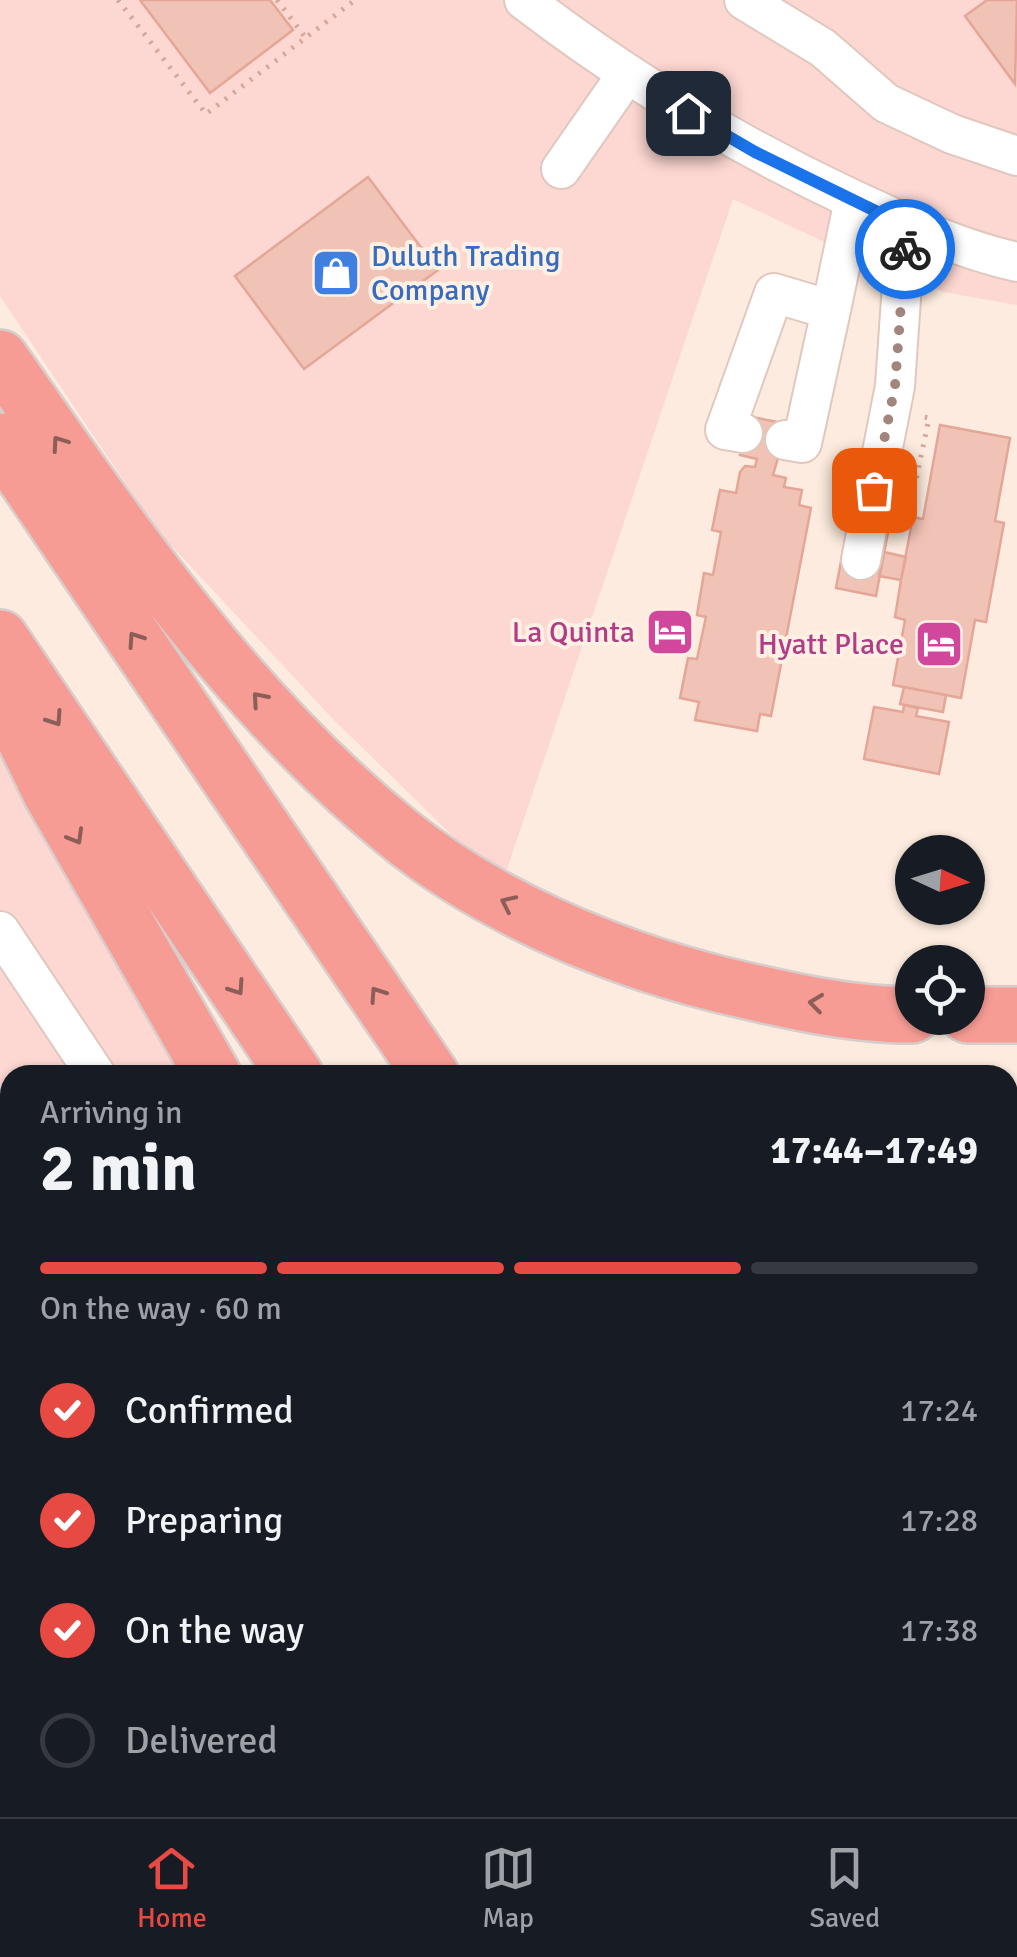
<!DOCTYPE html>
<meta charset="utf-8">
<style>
body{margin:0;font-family:Signika,sans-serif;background:#242831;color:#f1f3f6;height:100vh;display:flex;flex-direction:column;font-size:38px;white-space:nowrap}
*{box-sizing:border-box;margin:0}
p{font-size:32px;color:#9ea1a6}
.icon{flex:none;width:55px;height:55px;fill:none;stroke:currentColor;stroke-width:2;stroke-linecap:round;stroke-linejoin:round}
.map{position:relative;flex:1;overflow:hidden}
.panel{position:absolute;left:0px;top:1065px;width:1018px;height:752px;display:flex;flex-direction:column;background:#171b24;border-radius:30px 30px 0 0;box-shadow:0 2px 8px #0004}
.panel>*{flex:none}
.needle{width:65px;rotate:94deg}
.controls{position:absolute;left:895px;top:835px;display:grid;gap:20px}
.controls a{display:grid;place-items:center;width:90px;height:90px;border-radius:50%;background:#171b24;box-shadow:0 2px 8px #0004;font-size:50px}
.pin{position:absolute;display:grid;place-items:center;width:85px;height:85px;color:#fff;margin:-42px;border-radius:20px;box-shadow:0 5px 15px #0006}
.courier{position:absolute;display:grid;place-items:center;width:100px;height:100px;margin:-50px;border:8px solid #1a73e8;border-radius:50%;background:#fff;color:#222;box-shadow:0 2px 12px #0007}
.overview em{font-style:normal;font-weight:800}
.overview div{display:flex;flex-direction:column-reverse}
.overview{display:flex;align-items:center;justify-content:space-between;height:170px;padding:0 40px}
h1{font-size:65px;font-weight:800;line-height:75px}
.bar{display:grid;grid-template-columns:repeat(4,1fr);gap:15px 10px;align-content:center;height:120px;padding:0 40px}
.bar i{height:12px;border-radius:8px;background:#363941}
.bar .current{background:#e74943}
.bar p{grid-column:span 4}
ol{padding:0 40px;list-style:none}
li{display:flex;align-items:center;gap:30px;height:110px}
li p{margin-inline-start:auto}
li .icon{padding:10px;border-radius:50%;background:#e74943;color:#fff;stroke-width:4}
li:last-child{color:#9ea1a6}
li i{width:55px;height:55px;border:5px solid #363941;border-radius:50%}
.tab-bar{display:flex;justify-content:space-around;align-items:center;height:140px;border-top:2px solid #363941;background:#171b24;font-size:28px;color:#9ea1a6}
.tab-bar a{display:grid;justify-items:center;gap:5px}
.tab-bar .current{color:#e74943}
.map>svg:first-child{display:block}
</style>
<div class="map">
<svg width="1017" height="1817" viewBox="0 0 1017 1817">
<rect width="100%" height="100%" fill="#fcebde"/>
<path fill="#fdd7d2" d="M0 0H1017V305L944 292 867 262 733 199 506 872 462 845 331 717 156 529 0 296Z
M0 688 213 1075H10V1808H627L631 1817H0Z"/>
<path fill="#f1c3b6" stroke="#e4a697" stroke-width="2.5" d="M140 0H270L293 30 210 93Z
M987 0H1017L1015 84 965 16Z
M368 177 438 270 304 369 235 276Z
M747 416 788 424 773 475 786 478 784 487 802 490 799 505 811 508 771 716 760 714 757 731 695 720 699 702 680 698 688 658 697 659 706 617 697 615 704 573 713 575 721 532 712 530 720 490 736 493 740 472 745 466 755 467 757 459 740 455Z
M940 425 1010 438 995 521 1004 523 986 622 975 620 961 698 893 685 905 620 895 617 901 580 913 517 923 519Z
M848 524 888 532 876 596 836 588Z
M884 552 906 557 901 580 879 576Z
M904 687 946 695 943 712 900 704Z
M904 705 918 708 916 716 949 722 939 774 864 759 874 707 903 712Z
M0 1099 10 1113V1131L0 1138Z
M10 1440V1523L0 1531V1447Z
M10 1674V1726L0 1706V1679Z
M173 1808H370L375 1817H178Z"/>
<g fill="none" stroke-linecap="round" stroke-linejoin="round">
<path stroke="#d9c4b8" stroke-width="38" stroke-dasharray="38 19" stroke-linecap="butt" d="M200 1808 204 1817"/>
<g stroke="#e1c8be" stroke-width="42">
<path id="minor" d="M524 0C627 79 735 144 852 199 906 224 959 249 1017 262
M744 0 823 48 886 103 952 134 1017 156
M561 169 627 74
M743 433 725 430 774 293 831 310 854 200
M785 440 802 443 831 310
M861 560 895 386 906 226
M0 931 96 1075
M0 1176 10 1169
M0 1299 10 1292
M0 1398 10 1390
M0 1592 10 1585
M102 1808 106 1817
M444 1808 449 1817
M13 1817 30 1808"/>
</g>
<g stroke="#d7cdcb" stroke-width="60">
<path id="highway" d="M0 358C118 527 236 702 398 833 488 906 607 956 718 984 780 999 848 1015 912 1015
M0 441 431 1075
M0 638 295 1075
M0 688 51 793 213 1075
M968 1015H1017
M1008 1359 1017 1318
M1008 1588 1017 1649
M627 1808 631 1817
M789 1808 796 1817
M930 1808 936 1817"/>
</g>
<path stroke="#d5a69a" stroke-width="5" stroke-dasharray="2.5 8" stroke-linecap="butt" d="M118 0 206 114 355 0
M277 0 305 37
M904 513 909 514 929 418 920 416"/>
<use href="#minor" stroke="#fff" stroke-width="38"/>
<use href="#highway" stroke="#f79c95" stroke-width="55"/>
</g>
<defs><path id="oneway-chevron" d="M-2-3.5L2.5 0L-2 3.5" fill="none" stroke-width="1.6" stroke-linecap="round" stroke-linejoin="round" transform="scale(2.5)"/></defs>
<g stroke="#8c5e57">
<use href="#oneway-chevron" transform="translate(59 443) rotate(-125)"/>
<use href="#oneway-chevron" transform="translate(135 639) rotate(-124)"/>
<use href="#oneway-chevron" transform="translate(259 699) rotate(-131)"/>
<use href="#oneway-chevron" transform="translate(55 719) rotate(56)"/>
<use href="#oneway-chevron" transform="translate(76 837) rotate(60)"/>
<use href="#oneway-chevron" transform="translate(508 903) rotate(-155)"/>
<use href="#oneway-chevron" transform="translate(237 988) rotate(56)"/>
<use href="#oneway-chevron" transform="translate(377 994) rotate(-124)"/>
<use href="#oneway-chevron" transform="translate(816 1003) rotate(-173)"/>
</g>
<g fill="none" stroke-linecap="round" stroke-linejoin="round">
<path stroke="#a2857c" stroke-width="10" stroke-dasharray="0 18" d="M874 490 895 386 905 249"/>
<path stroke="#1a73e8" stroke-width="12" d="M688 113 755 152 906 226 905 249"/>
</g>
<defs>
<g id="shop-square" transform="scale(2.5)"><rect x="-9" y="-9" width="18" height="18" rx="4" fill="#3f7fe0" stroke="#fff0e4"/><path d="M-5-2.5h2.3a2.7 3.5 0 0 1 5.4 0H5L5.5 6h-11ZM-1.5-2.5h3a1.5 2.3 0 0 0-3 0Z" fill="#fff"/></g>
<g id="hotel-square" transform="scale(2.5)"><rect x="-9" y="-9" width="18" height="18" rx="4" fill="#d1479c" stroke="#fff0e4"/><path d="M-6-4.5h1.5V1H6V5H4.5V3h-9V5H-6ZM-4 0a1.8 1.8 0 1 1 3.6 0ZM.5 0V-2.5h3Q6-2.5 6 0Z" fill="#fff"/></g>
</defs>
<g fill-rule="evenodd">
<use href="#shop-square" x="336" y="273"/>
<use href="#hotel-square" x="670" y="632"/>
<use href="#hotel-square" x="939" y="644"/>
</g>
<g text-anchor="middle" stroke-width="8" stroke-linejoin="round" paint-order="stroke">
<g font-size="30" fill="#366cbe" stroke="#fff0e4" text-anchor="start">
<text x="371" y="266">Duluth Trading<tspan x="371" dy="34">Company</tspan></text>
</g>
<g font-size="30" fill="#b23c85" stroke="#fff0e4" text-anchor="end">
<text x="635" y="642">La Quinta</text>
<text x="904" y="654">Hyatt Place</text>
</g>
</g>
</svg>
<div class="controls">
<a><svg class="needle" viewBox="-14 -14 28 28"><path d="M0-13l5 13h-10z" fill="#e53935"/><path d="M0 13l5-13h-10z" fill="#9ea1a6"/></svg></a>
<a><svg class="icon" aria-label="locate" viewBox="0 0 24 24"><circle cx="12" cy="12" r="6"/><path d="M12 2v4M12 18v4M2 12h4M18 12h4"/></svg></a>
</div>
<div class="pin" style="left:874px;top:490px;background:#ea580c"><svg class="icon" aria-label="bag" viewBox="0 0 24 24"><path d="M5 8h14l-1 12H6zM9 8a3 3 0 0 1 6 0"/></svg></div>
<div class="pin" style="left:688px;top:113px;background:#1f2937"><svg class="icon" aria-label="home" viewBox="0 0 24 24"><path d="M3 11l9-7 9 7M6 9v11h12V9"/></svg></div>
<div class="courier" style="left:905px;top:249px"><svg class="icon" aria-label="bike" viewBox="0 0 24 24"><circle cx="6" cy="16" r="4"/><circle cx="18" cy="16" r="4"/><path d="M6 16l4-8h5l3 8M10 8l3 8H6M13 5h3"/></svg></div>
<section class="panel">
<div class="overview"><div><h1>2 min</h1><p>Arriving in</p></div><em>17:44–17:49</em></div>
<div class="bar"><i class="current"></i><i class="current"></i><i class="current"></i><i></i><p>On the way · 60 m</p></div>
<ol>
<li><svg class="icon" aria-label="check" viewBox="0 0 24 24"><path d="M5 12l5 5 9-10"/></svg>Confirmed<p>17:24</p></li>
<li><svg class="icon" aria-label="check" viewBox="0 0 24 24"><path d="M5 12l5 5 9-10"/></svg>Preparing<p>17:28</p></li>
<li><svg class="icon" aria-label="check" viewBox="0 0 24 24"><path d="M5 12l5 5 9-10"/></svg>On the way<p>17:38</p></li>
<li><i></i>Delivered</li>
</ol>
</section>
</div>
<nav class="tab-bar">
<a class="current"><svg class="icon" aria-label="home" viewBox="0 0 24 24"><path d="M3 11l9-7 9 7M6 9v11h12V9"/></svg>Home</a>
<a><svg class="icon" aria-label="map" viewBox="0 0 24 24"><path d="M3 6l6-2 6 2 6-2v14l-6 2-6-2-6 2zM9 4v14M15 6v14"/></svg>Map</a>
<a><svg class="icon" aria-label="saved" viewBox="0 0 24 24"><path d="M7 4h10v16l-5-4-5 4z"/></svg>Saved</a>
</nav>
